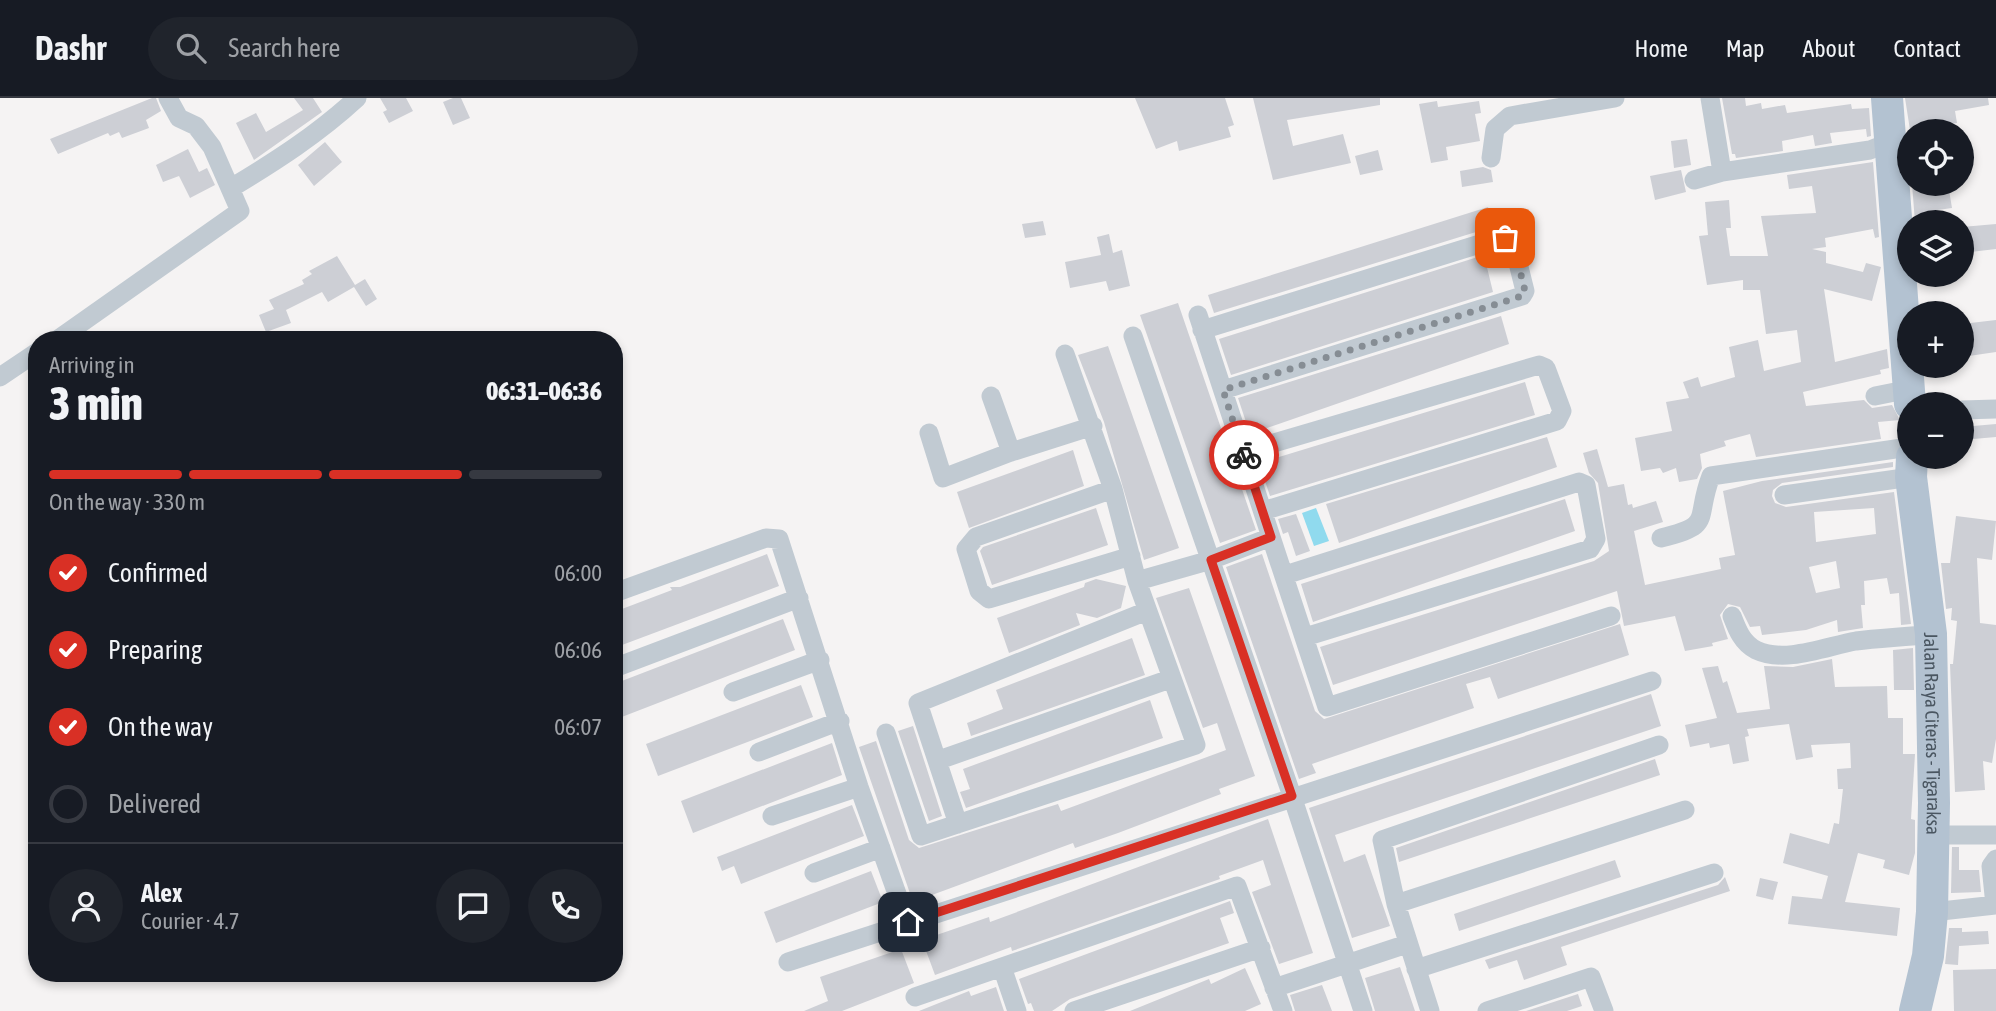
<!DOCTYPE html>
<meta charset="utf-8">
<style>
body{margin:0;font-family:"Asap Condensed",sans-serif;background:#20242c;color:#f1f3f6;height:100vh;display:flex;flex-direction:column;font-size:26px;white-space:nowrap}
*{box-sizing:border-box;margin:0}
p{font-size:23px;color:#9ea1a6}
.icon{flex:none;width:38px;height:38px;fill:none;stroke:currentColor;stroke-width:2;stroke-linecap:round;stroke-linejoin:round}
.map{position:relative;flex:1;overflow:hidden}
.side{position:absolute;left:28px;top:233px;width:595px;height:651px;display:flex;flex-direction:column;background:#171b24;border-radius:28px;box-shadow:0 4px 10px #0003}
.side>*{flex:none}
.tools{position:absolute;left:1897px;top:21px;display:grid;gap:14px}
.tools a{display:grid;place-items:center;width:77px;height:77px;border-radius:50%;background:#171b24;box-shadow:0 4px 10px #0003;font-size:35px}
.pin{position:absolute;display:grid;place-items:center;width:60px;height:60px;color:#fff;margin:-30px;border-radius:14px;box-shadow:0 4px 10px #0006}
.courier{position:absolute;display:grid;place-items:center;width:70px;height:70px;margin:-35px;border:5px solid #d93025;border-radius:50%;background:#fff;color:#222;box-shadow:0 2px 9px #0007}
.head em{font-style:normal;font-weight:800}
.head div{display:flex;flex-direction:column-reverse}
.head{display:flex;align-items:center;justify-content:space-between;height:119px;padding:0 21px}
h1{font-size:46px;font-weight:800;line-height:52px}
.bar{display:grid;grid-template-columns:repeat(4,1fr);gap:10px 7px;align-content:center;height:84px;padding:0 21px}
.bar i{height:9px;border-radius:5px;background:#363941}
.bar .current{background:#d93025}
.bar p{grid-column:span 4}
.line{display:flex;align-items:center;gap:18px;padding:0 21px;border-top:2px solid #363941}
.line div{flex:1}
.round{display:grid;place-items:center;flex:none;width:74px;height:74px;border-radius:37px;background:#20242c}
ol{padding:0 21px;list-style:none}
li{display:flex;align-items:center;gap:21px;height:77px}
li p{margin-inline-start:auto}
li .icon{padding:7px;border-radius:50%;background:#d93025;color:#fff;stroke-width:4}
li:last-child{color:#9ea1a6}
li i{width:38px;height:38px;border:4px solid #363941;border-radius:50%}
header{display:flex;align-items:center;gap:42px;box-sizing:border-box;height:98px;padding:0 35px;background:#171b24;border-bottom:2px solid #363941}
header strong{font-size:33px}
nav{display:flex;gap:38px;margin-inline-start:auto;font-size:24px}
.search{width:490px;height:63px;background:#20242c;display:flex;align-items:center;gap:18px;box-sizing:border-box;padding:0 24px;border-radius:38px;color:#9ea1a6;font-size:26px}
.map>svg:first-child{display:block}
</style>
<header>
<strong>Dashr</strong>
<div class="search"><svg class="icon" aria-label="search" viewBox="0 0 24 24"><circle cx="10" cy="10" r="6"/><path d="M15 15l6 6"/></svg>Search here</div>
<nav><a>Home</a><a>Map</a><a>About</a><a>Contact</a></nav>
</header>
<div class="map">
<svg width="1996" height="913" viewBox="0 0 1996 913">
<rect width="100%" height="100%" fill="#f5f3f3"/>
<path fill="#90daee" d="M1316 410 1329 443 1314 448 1302 415Z"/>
<path fill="#cdcfd5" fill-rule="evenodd" d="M152 0H156L161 13 146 22 149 30 122 40 119 34 110 38 108 35 58 56 50 41Z
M294 0H313L322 14 254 62 236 25 256 15 266 34 303 12Z
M380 0H406L413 13 389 25 383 14 387 12Z
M453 0H461L470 20 453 27 443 4Z
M1135 0H1225L1234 27 1228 29 1231 39 1179 53 1177 43 1156 51Z
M1253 0H1380V7L1287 22 1293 48 1343 36 1351 65 1273 82Z
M1722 0H1745L1746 8 1761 5 1762 11 1785 7 1787 15 1851 6 1852 11 1869 10 1871 38 1867 39 1866 31 1830 35 1832 45 1815 48 1813 37 1782 43 1783 53 1736 60 1735 56H1732Z
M1905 0H1988L1989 7 1955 13 1957 25 1910 32Z
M1437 3 1438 9 1479 3 1481 15 1475 16 1480 43 1446 49 1448 62 1431 65 1419 6Z
M1687 41 1691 67 1674 70 1671 43Z
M325 44 342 64 314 88 298 67Z
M188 51 199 74 207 70 215 87 190 100 179 78 163 84 156 67Z
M1378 52 1383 72 1360 77 1355 58Z
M1873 64 1879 139 1875 140 1873 131 1825 140 1826 149 1812 151 1826 154V165L1863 174 1866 165 1881 169 1872 203 1824 191 1835 264 1887 251 1889 270 1880 272 1881 276 1803 294 1806 308 1864 302 1872 310 1892 307 1900 322 1878 324 1881 341 1756 359 1750 336 1724 343 1726 348 1700 356 1702 370 1697 381 1679 384 1676 370 1663 375 1660 370 1641 373 1635 340 1672 333 1666 304 1689 300 1683 284 1698 279 1701 289 1735 279 1729 249 1758 242 1764 273 1801 264 1797 232 1766 236 1760 192H1743V182L1707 187 1699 138 1708 137 1705 104 1729 102 1731 130H1726L1730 158H1768L1761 118 1816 115 1812 88 1789 91 1787 77Z
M1483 69 1491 72 1493 84 1462 89 1460 73Z
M1681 72 1686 94 1655 102 1650 78Z
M1912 86H1948L1952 110 1923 114 1924 124H1915Z
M1488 109 1493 126 1475 132 1476 134 1214 215 1208 197Z
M1043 123 1046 137 1025 140 1022 126Z
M1996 126V151L1962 155V129Z
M1109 136 1113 155 1122 152 1130 188 1109 193 1106 183 1070 190 1065 164 1101 157 1097 139Z
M1484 157 1493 194 1231 277 1219 241Z
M337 158 355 187 365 181 377 201 366 208 354 189 328 204 322 194 286 212 291 225 266 234 259 217 274 211 269 202 304 186 302 182 312 176 309 173Z
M1178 205 1256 432 1220 445 1140 217Z
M1501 218 1509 246 1250 336 1238 300Z
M1996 222V254L1962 259V226Z
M1108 248 1179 450 1144 462 1104 324 1078 257Z
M1525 284 1535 317 1270 398 1259 365Z
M1996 326V339L1962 342V329Z
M1547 339 1557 369 1339 445 1326 406Z
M1597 351 1608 389 1624 386 1628 407 1632 406 1633 410 1656 403 1663 424 1634 433 1645 487 1721 471 1719 460 1735 457 1723 393 1762 383 1893 364V369L1782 385 1773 392 1772 398 1775 405 1786 409 1894 394 1911 526 1901 527 1899 495 1890 496 1887 480 1864 483 1865 507H1861L1863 530 1838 534 1837 522 1806 532 1762 537 1760 528 1750 529 1740 509 1728 506 1720 517 1728 541 1712 545 1713 548 1685 553 1675 518 1624 528 1617 493 1333 587 1320 549 1594 463 1609 453 1598 385 1589 375 1583 355ZM1874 410 1876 436 1816 444 1814 414ZM1836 463 1840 490 1816 495 1809 469Z
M1073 352 1084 388 969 430 957 394Z
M1565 401 1575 433 1313 524 1301 486Z
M1096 410 1108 447 992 487 980 453 983 449Z
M1296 416 1310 453 1296 458 1288 434 1283 436 1278 421Z
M1956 418 1996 423 1992 462 1977 460 1980 525 1996 527V641L1992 665 1983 663 1985 692 1955 694 1950 566H1953L1957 523 1951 522 1952 510 1946 511 1941 465H1950Z
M767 456 779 488 614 550V514L672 492 670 489H680Z
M1262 456 1315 613 1324 621 1620 526 1629 557 1498 601 1490 579 1466 586 1474 610 1312 666 1316 675 1299 681 1226 469Z
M1096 481 1126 488 1121 510 1097 520 1076 515 1080 527 1009 555 997 520 1084 489 1085 485Z
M1189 490 1255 678 1219 691 1221 696 1118 735 1075 750 1073 745 913 804 859 649 876 643 909 742 919 750 1058 706 1061 713 1226 652 1217 625 1203 630 1156 500Z
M783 521 795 552 614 622V586Z
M1132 540 1145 577 971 638 967 625 1003 611 996 592Z
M1913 550 1914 592H1894L1893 552Z
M1832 561 1835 589 1887 588 1888 620H1903V656H1915L1911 721 1915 722V755L1909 777 1883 770 1885 762 1858 755 1845 804 1900 810 1897 838 1788 826 1792 798 1822 801 1828 778 1783 765 1790 735 1829 746 1834 725 1839 726 1843 691H1838L1837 671 1851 670 1850 645 1811 647 1813 659 1796 662 1789 626 1747 631 1749 638 1745 639 1749 663 1733 666 1729 646 1710 650 1709 645 1690 649 1685 627 1717 620 1702 570 1718 568 1723 585 1727 583 1737 615 1770 611 1764 568 1793 569Z
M801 587 813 619 658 678 646 646Z
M1651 596 1661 628 1335 737 1344 764 1365 756 1390 828 1352 840 1309 710Z
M1150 602 1163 640 966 710 960 694 970 691 963 671Z
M913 628 942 718 929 723 898 633Z
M832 645 842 677 693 735 681 703Z
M1655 661 1660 677 1399 764 1396 750Z
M852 707 864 738 741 786 734 768 722 773 717 759Z
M1268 721 1313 855 1279 866 1252 794 1271 787 1263 762 1219 778 1220 781 1012 853 1011 849 935 877 922 842 989 819 990 824Z
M1952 749H1959V772H1979L1981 794 1951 795Z
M1615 762 1621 779 1459 833 1454 816Z
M871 773 883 804 776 845 764 814Z
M1725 779 1730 793 1561 849 1567 867 1524 882 1517 862 1489 871 1485 862 1718 787Z
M1760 780 1778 784 1773 802 1756 798Z
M1230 803 1234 815 1220 820 1229 845 1070 901 1052 913H1034L1031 905 1028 906 1019 881Z
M1949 830H1962V834L1988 833 1989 846 1959 848 1958 867 1945 866Z
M901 851 914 885 842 913H804L828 903 820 879Z
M1400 869 1415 913H1375L1365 880Z
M1245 870 1261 906 1245 913H1130L1209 881 1211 886Z
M1996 871V913H1954L1953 872Z
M1322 887 1332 913H1295L1290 897Z
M996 889 1004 913H919L969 893 971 898Z
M1578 896 1582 908 1567 913H1526Z"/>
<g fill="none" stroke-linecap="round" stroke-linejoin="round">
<path stroke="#c1cad2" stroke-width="19" d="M1710 0 1722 74
M1491 60 1495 31 1510 18 1615 0
M1694 82 1722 74 1870 52 1890 44
M231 90C276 63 318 36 357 0
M1202 232 1499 140 1513 145 1525 193 1522 198 1223 292
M1133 238 1292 698 1363 913
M57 242 240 113 212 49 196 28 179 20 168 0
M0 279 37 254
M991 298 1011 354
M1875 298 1910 291
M1962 312 1996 311
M929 335 943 380 1011 354 1093 328
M1243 354 1539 267 1546 270 1562 313 1557 323 1263 413
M1113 391 976 439 966 451 979 493 989 501 1131 458
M1784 397 1911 379
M1271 439 1327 609 1611 518
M1661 440C1715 427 1694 422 1711 378L1909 349
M1285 477 1579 384 1586 387 1596 441 1590 451 1305 539
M1137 483 1211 462 1271 439 1198 217
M614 495 766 440 779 441 859 689 907 824
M1732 518C1737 531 1742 545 1756 552 1785 566 1827 548 1856 543 1881 540 1907 539 1931 536
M614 570 799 500
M733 594 820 562
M886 635 921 738 1196 647 1137 483 1113 391 1065 256
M759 654 840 623
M939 662 1170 581
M772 718 859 689
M958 726 918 605 1147 513
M1935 737H1996
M814 775 881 750
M1396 806 1685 712
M1995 807 1991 768 1996 761
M1932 814 1996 807
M788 864 1652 583
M1002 869 1017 913
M1416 871 1714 775
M1274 890 1407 846
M915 899 1237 788 1283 913
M1074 913 1261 850
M1430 913 1396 806 1382 742 1659 647
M1487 913 1591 879 1604 913"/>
<g stroke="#b3c2d1" stroke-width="32">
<path d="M1887 0 1910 306"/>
<path id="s1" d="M1912 359 1911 379 1931 536 1934 705 1932 814 1928 858 1915 913"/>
</g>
</g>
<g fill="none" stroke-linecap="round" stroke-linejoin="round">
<path stroke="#868d94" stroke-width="7" stroke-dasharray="0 12.6" d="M1244 357 1223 292 1522 198 1525 193 1513 145 1505 140"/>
<path stroke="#d93025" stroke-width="9" d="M908 824 1292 698 1211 462 1271 439 1244 357"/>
</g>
<g text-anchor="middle" stroke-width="6" stroke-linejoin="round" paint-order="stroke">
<g font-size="19" fill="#4a5661" stroke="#fff">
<text dy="7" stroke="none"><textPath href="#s1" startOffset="278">Jalan Raya Citeras - Tigaraksa</textPath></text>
</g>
</g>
</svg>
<div class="tools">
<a><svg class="icon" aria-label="locate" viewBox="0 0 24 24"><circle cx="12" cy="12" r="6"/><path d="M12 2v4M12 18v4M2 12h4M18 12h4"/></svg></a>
<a><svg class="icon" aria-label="layers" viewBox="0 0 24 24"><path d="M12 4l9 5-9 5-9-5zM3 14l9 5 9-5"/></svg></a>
<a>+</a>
<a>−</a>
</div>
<div class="pin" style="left:1505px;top:140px;background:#ea580c"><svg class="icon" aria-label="bag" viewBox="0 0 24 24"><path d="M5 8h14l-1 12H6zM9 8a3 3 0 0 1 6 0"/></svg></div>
<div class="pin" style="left:908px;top:824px;background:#1f2937"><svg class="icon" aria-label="home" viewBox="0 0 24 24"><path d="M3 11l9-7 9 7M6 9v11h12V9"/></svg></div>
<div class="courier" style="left:1244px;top:357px"><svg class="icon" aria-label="bike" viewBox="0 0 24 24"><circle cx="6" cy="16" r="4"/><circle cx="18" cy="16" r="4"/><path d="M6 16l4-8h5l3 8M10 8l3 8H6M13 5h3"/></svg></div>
<section class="side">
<div class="head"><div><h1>3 min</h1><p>Arriving in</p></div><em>06:31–06:36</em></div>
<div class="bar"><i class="current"></i><i class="current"></i><i class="current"></i><i></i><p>On the way · 330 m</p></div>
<ol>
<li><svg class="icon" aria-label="check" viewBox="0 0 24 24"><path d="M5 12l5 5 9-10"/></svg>Confirmed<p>06:00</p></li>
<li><svg class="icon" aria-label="check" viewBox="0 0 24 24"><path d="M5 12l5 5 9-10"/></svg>Preparing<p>06:06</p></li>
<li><svg class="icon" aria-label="check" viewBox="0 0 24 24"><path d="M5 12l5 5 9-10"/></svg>On the way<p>06:07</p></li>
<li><i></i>Delivered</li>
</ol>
<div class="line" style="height:126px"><a class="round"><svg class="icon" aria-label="person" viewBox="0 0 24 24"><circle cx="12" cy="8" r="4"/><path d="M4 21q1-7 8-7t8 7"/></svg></a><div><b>Alex</b><p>Courier · 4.7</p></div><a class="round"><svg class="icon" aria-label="chat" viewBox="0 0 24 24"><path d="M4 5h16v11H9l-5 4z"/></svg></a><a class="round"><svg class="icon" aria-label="phone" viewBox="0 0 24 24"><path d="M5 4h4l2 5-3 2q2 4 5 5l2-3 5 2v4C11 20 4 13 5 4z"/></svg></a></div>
</section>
</div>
